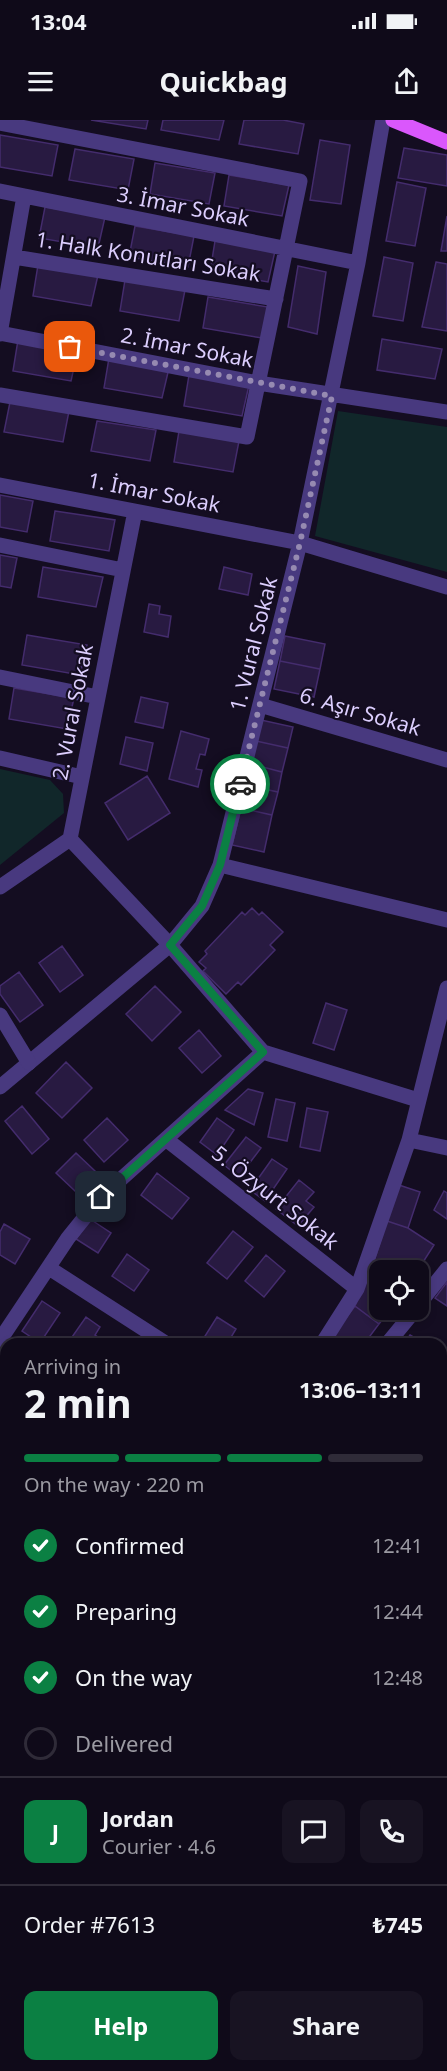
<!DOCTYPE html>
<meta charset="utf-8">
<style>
body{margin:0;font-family:"Noto Sans",sans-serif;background:#181322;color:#f1f3f6;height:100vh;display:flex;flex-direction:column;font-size:22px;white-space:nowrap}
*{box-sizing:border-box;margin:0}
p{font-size:20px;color:#9b9aa2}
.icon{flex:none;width:33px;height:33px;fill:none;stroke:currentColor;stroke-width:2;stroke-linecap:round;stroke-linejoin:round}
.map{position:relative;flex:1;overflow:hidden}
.drawer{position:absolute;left:0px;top:1218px;width:447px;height:734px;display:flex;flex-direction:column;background:#0f0a19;border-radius:18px 18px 0 0;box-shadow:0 3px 9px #0003,0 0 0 2px #2f2b38}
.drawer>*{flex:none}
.tools{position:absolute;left:369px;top:1140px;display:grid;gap:12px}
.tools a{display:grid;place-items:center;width:60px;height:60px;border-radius:12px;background:#0f0a19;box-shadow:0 3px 9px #0003,0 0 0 2px #2f2b38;font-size:30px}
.pin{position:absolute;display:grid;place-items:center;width:51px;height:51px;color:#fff;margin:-26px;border-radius:12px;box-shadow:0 3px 9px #0006}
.courier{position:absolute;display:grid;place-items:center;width:60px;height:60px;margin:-30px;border:4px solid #0b8043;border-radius:50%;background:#fff;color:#222;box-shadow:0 2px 8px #0007}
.head em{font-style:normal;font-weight:700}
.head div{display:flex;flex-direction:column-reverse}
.head{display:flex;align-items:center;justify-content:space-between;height:102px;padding:0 24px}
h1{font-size:39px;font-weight:700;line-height:45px}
.bar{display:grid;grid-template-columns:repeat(4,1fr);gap:9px 6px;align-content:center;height:72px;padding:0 24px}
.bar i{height:8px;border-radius:4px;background:#2f2b38}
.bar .active{background:#0b8043}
.bar p{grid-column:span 4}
.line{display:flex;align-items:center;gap:15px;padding:0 24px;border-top:2px solid #2f2b38}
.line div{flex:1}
.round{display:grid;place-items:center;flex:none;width:63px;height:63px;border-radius:12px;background:#181322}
ol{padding:0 24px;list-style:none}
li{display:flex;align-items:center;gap:18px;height:66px}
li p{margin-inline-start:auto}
li .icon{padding:6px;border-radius:50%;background:#0b8043;color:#fff;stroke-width:4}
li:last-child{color:#9b9aa2}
li i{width:33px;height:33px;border:3px solid #2f2b38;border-radius:50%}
.action{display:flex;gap:12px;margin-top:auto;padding:12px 24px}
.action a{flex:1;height:69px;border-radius:12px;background:#0b8043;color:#fff;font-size:24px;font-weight:700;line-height:69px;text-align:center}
.action a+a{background:#181322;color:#f1f3f6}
.status{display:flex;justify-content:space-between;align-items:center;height:42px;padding:0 30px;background:#0f0a19;direction:ltr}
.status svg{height:16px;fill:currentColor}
header{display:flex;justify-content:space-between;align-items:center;height:78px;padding:0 24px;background:#0f0a19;font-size:27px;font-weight:700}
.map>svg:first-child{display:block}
</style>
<div class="status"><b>13:04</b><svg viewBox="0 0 49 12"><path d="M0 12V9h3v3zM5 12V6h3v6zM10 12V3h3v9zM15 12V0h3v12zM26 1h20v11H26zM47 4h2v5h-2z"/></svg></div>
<header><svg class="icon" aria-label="menu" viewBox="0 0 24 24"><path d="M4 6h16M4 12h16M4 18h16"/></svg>Quickbag<svg class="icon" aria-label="share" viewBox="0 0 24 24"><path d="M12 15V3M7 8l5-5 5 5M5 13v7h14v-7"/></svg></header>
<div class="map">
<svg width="447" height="1951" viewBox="0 0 447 1951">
<rect width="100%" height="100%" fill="#140d21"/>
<path fill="#11272a" d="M338 291 447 307V452L315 416Z
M0 649 50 660 63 674 64 693 0 745Z
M441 1377 447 1382V1503H441Z
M0 1712 6 1713V1946H12L11 1951H0Z"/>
<path fill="#281a41" stroke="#442c6d" stroke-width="1.5" d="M91 0H148L146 9Z
M163 0H224L219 20 161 10Z
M244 0H283L304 4 298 34 239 24Z
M0 15 58 25 52 56 0 47Z
M320 20 350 25 341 84 310 80Z
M404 28 447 35V66L398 58Z
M75 29 134 39 128 70 69 60Z
M155 43 215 53 209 84 150 74Z
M229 55 289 65 282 96 224 86Z
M397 62 426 68 415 126 386 121Z
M45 87 105 97 98 128 39 118Z
M447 96V131H441Z
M135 106 194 116 188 147 129 137Z
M215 121 275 131 268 162 210 152Z
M384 137 413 143 403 201 373 196Z
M436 142 447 144V211L422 207Z
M38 145 98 155 91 186 33 176Z
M298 146 326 152 317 214 288 207Z
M125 160 185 170 179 201 120 191Z
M208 177 268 187 262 218 203 208Z
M382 219 442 229 435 259 377 250Z
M18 220 78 230 71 261 13 251Z
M109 238 169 248 162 278 104 268Z
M189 255 249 265 242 296 184 286Z
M10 282 69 291 63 322 4 312Z
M97 301 156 310 150 341 91 331Z
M179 311 239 321 233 352 174 342Z
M0 375 33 381 27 412 0 407Z
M55 391 115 400 109 431 50 421Z
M0 435 17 438 11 468 0 466Z
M43 447 103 457 96 487 38 477Z
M224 447 252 454 248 475 219 469Z
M149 484 160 486 159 494 171 496 168 517 144 512Z
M27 515 87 525 80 555 22 545Z
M285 516 325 524 320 549 280 541Z
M280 541 320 549 314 577 274 569Z
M14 568 74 578 67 609 9 599Z
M141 577 168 583 163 608 135 602Z
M261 600 293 607 288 628 256 621Z
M181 611 209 619 205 635 200 634 196 649 202 650 198 667 169 659Z
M126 617 153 623 147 651 120 644Z
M256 621 288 628 282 652 251 644Z
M251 644 282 652 278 672 246 665Z
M147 656 170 693 128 720 105 683Z
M246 665 278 672 272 695 241 688Z
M241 688 272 695 264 732 232 725Z
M252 788 259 795 262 792 283 812 270 825 275 830 241 865 238 862 226 874 203 851 206 848 199 842 207 834 205 831 242 792 245 795Z
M62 826 83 855 60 872 39 843Z
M19 852 43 885 20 902 0 874V866Z
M155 866 181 892 152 921 126 894Z
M326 883 347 890 334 930 313 923Z
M199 910 221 936 202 953 179 928Z
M66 942 92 968 62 998 36 973Z
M248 969 263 973 254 1005 225 990Z
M276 979 295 983 287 1021 268 1017Z
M22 986 49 1019 32 1034 5 1001Z
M307 988 328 992 320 1031 300 1027Z
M107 998 128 1020 104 1042 84 1020Z
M217 998 234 1010 217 1035 200 1022Z
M246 1017 261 1028 239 1057 224 1045Z
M76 1033 95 1051 75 1071 56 1053Z
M272 1039 287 1049 265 1081 250 1070Z
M157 1053 189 1078 172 1099 141 1075Z
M299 1060 314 1072 306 1081 314 1087 298 1106 276 1089Z
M399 1065 420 1072 408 1108 387 1101Z
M444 1071 447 1073V1099L434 1090Z
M90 1099 111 1113 98 1133 76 1119Z
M387 1101 408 1108 434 1125 418 1150H390L374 1141Z
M4 1104 30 1119 15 1144 0 1135V1112Z
M233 1111 253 1127 227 1159 207 1143Z
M127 1134 149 1150 134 1171 112 1156Z
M266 1135 285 1151 264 1177 245 1161Z
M374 1141 390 1150H380V1190H390L379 1204 355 1186Z
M447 1162V1186L435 1178Z
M42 1181 60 1193 40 1223 22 1211Z
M355 1186 379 1204 364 1224H326Z
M86 1197 100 1207 95 1215 104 1221 102 1224H82L72 1217Z
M217 1197 236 1209 227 1224H200Z
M410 1215 425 1224H404Z
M6 1224V1252L0 1249V1234Z
M6 1424V1463L0 1462Z
M443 1541H447V1572H446Z
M0 1583 6 1584V1640L0 1638Z
M445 1616H447V1662H445Z
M441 1843H447V1879H441Z
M17 1946H63L62 1951H26L16 1949Z
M120 1946H164L163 1951H118Z
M184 1946H236L237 1951H185Z
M370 1946H408V1951H370Z"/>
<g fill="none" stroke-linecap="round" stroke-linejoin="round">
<path stroke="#48397f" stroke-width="15" d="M0 3 300 61 247 317 0 275
M0 71 358 143
M14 137 276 179
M0 213 258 263 447 292
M0 214 24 76
M0 365 300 423 447 467
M0 425 123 450
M0 557 98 577
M260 585 447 640
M0 638 82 657
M70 719 170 825 263 932 418 980
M220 745 447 800
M0 767 70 719 135 391
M0 967 170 825 202 786 220 745 300 423 358 143 383 0
M167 1020 357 1169
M409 1020 447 1028
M49 1148 167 1224
M418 1185 447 1149
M0 1220 68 1118 101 1077 263 932
M322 1224 357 1169 409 1020 447 868
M387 1224 415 1190
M0 1300 6 1304
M441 1308 447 1302
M441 1358 447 1362
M0 1482 6 1483
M441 1512H447
M441 1902 447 1903
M96 1951 97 1946
M271 1951 272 1946
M431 1951 432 1946"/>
<path stroke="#48397f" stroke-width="15" d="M0 895 29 943
M0 1659 6 1660
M0 1685 6 1686
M441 1686H447
M441 1718H447"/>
<path stroke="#da57fc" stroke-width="15" d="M393 0 447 22"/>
</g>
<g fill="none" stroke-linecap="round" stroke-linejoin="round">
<path stroke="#968ab1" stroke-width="6" stroke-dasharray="0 10.8" d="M70 227 332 276 300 423 240 664"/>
<path stroke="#0b8043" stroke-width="8" d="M101 1077 263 932 170 825 202 786 220 745 240 664"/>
</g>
<g text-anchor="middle" stroke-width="4.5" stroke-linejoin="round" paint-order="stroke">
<g font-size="21" fill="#dccefe" stroke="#140d21">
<text transform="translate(183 87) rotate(11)" y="7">3. İmar Sokak</text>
<text transform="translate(148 137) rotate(9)" y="7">1. Halk Konutları Sokak</text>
<text transform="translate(187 228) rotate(11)" y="7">2. İmar Sokak</text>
<text transform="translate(154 373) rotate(11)" y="7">1. İmar Sokak</text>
<text transform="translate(254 524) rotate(-76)" y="7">1. Vural Sokak</text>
<text transform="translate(73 592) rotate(-79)" y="7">2. Vural Sokak</text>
<text transform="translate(360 592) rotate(16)" y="7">6. Aşır Sokak</text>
<text transform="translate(275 1078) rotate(38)" y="7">5. Özyurt Sokak</text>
</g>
</g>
</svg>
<div class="tools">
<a><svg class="icon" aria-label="locate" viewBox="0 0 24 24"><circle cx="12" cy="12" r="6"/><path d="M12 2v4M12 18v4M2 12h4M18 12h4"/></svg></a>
</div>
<div class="pin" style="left:70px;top:227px;background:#ea580c"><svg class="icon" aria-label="bag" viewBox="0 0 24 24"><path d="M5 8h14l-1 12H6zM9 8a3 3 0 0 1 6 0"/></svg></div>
<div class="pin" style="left:101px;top:1077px;background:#1f2937"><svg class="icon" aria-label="home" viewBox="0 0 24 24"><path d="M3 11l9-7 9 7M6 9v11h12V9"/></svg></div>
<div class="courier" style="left:240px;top:664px"><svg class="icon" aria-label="car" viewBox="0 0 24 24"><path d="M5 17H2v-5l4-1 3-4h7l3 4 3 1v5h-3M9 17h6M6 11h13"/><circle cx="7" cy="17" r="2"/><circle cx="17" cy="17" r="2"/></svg></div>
<section class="drawer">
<div class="head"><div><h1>2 min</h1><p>Arriving in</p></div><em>13:06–13:11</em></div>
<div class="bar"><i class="active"></i><i class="active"></i><i class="active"></i><i></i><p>On the way · 220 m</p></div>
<ol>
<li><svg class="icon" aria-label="check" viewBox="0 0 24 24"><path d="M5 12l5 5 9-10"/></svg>Confirmed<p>12:41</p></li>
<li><svg class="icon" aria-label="check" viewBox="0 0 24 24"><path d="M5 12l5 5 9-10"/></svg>Preparing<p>12:44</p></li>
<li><svg class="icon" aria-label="check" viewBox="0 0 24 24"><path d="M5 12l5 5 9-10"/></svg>On the way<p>12:48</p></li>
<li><i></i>Delivered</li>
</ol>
<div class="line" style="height:108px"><b class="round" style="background:#0b8043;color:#fff">J</b><div><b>Jordan</b><p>Courier · 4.6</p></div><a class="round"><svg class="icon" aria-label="chat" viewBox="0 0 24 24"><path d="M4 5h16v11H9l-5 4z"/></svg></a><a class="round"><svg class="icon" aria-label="phone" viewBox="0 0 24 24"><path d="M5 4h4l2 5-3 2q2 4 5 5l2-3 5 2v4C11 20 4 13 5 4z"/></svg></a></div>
<div class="line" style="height:78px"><div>Order #7613</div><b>₺745</b></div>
<div class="action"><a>Help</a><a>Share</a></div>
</section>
</div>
